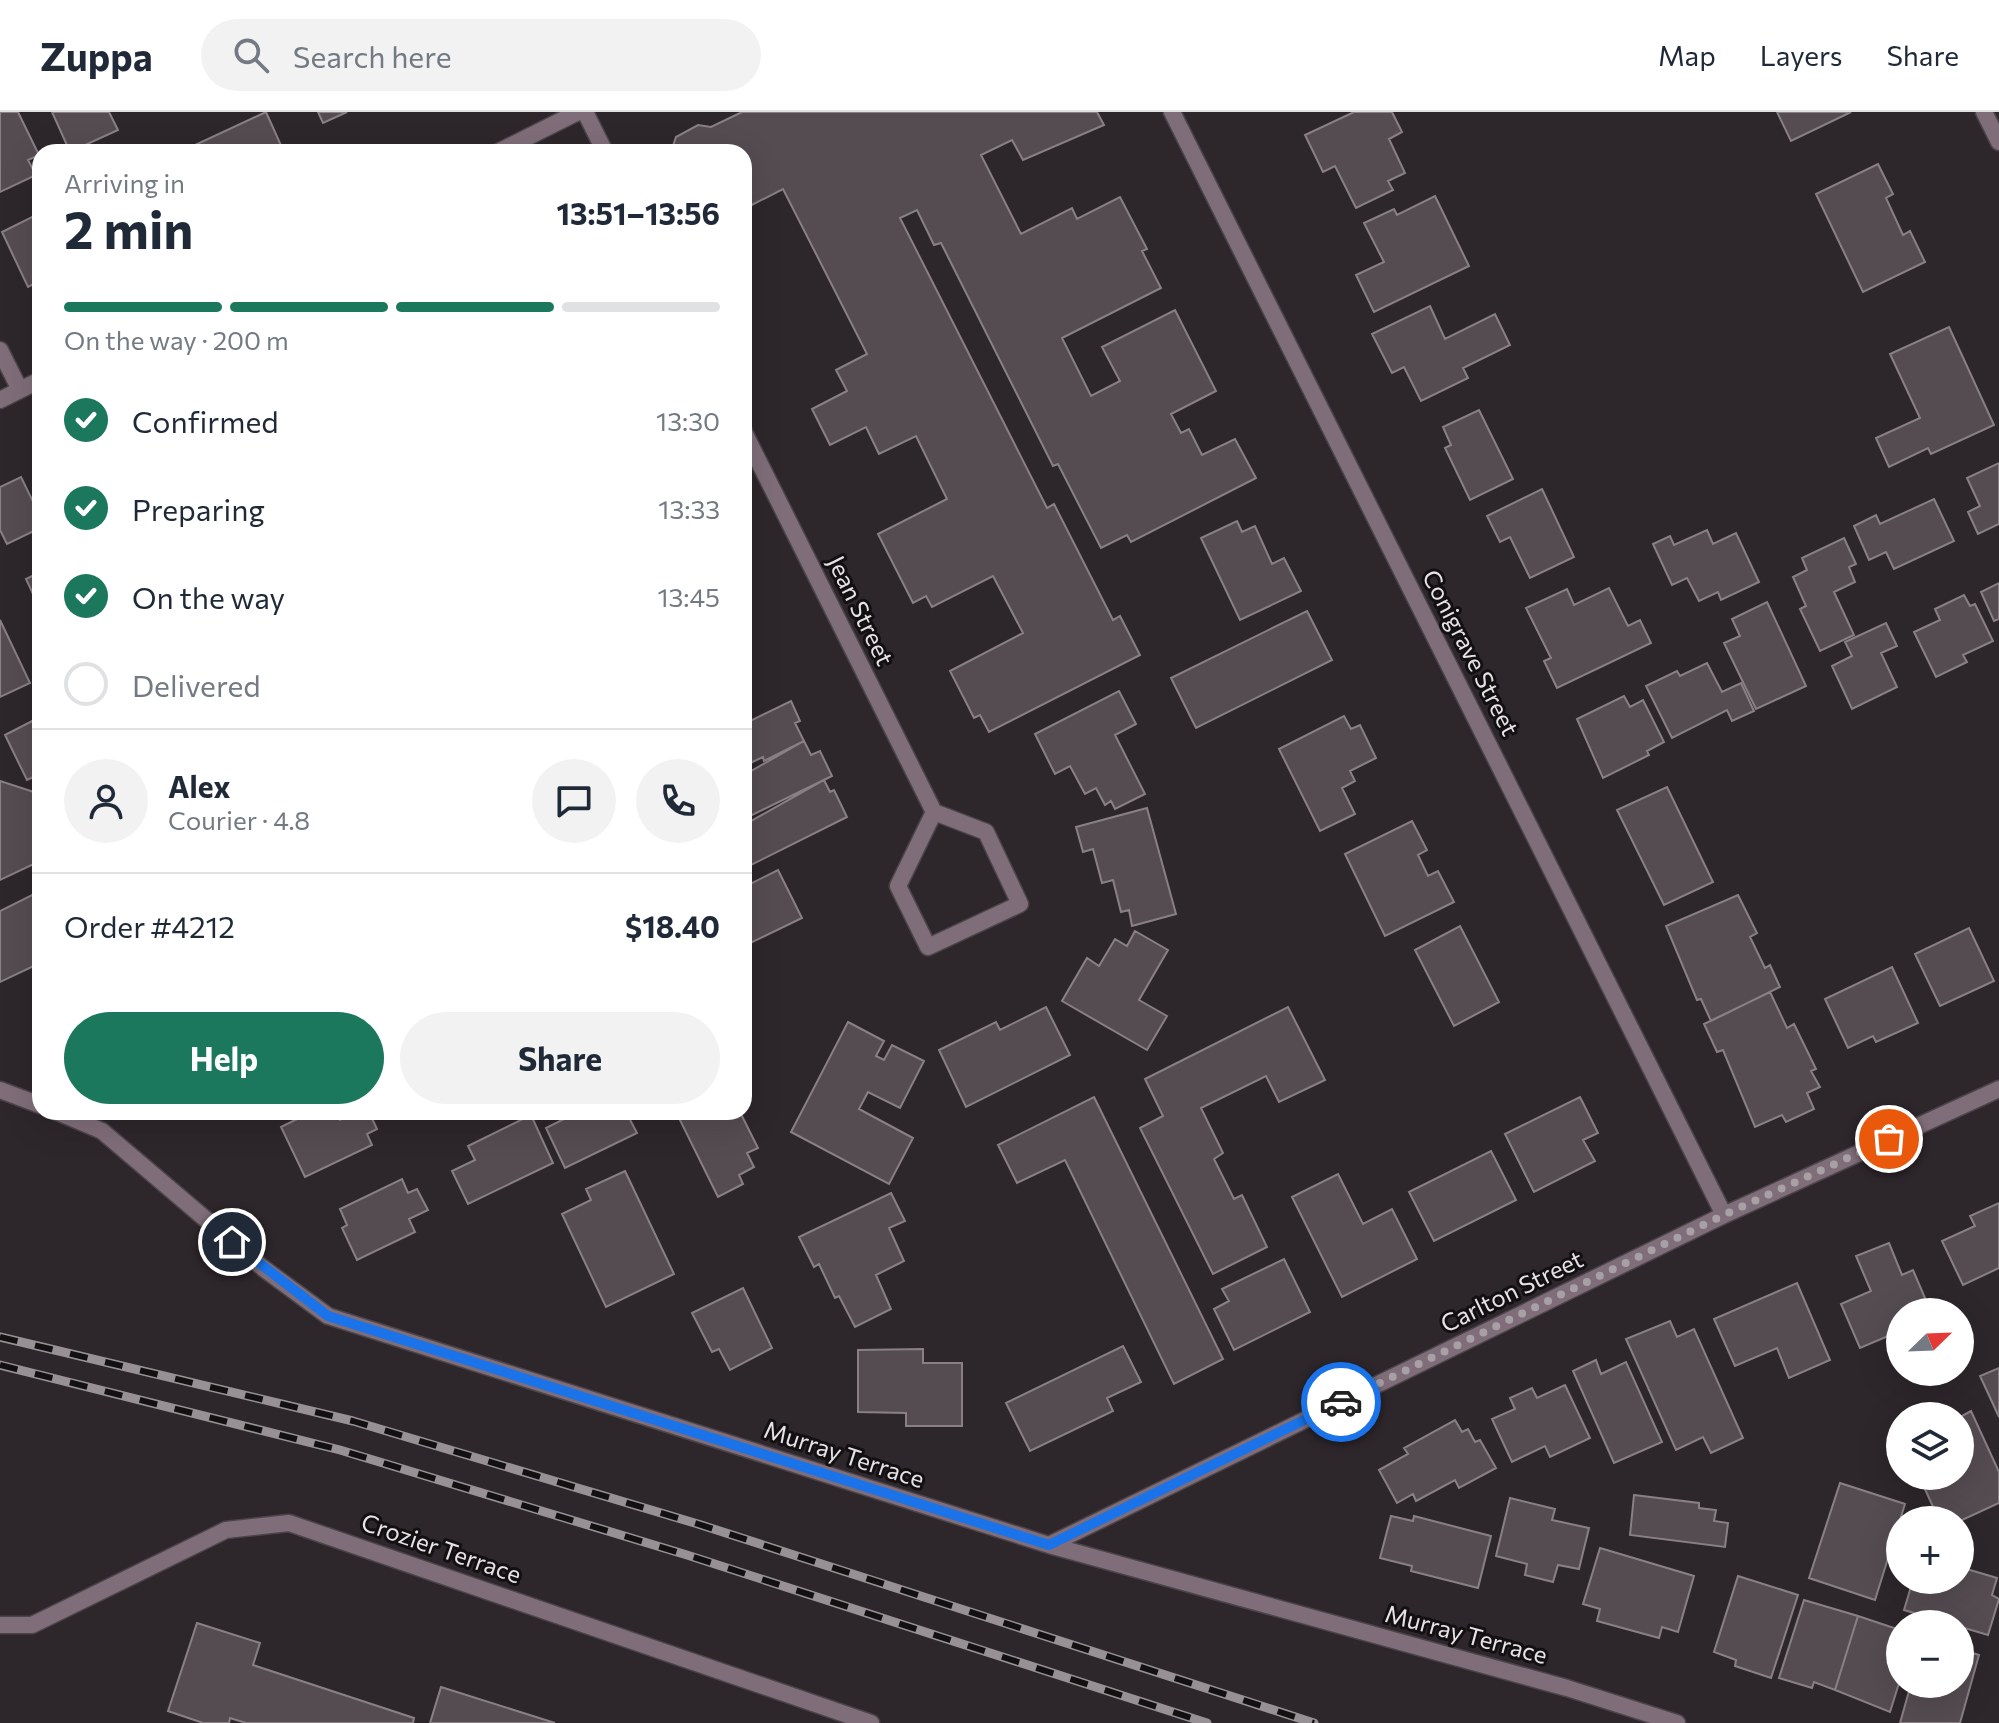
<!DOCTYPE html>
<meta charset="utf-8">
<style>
body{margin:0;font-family:Commissioner,sans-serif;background:#f2f2f3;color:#1f2937;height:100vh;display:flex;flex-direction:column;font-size:30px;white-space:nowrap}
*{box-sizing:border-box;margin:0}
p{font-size:26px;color:#747a83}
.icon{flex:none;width:44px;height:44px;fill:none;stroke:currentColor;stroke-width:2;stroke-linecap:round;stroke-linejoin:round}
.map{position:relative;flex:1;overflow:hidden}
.panel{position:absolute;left:32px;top:32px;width:720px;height:976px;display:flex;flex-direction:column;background:#fff;border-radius:24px;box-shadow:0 8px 32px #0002}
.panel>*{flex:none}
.needle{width:52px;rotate:67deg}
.tools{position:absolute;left:1886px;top:1186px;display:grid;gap:16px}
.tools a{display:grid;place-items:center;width:88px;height:88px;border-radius:50%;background:#fff;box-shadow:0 8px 32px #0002;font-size:40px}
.pin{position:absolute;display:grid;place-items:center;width:68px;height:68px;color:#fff;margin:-34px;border:4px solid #fff;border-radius:50%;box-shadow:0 2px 8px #0007}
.courier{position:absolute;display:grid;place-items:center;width:80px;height:80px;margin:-40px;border:6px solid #1a73e8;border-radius:50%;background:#fff;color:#222;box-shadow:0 2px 10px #0007}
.headline em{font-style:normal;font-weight:700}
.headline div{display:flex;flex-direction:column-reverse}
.headline{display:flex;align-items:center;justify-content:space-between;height:136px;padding:0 32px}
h1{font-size:52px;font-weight:700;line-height:60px}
.bar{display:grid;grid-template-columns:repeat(4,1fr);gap:12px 8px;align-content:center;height:96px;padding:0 32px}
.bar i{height:10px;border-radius:6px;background:#e0e1e3}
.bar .active{background:#1b785c}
.bar p{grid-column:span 4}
.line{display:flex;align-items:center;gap:20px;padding:0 32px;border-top:2px solid #e0e1e3}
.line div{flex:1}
.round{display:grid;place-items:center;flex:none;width:84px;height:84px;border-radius:42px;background:#f2f2f3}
ol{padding:0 32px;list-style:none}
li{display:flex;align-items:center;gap:24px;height:88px}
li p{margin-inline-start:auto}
li .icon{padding:8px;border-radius:50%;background:#1b785c;color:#fff;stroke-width:4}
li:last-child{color:#747a83}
li i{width:44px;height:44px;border:4px solid #e0e1e3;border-radius:50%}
.button{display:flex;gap:16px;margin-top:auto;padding:16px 32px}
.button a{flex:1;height:92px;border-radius:48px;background:#1b785c;color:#fff;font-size:32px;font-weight:700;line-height:92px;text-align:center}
.button a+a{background:#f2f2f3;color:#1f2937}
header{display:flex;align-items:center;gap:48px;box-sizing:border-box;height:112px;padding:0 40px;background:#fff;border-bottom:2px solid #e0e1e3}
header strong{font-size:38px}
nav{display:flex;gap:44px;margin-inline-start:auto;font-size:28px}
.search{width:560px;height:72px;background:#f2f2f3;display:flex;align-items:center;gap:20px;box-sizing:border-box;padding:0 28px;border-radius:44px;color:#747a83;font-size:30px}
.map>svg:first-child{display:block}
</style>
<header>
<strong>Zuppa</strong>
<div class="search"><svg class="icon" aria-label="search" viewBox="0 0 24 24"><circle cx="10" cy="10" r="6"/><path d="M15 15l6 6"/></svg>Search here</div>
<nav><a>Map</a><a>Layers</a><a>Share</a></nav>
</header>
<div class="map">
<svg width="1999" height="1611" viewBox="0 0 1999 1611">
<rect width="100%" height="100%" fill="#2d262b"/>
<path fill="#544c51" stroke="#898086" stroke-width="2" d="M0 0H18L39 43 28 48 36 63 0 80Z
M52 0H109L118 18 70 40Z
M266 0 284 40H198L195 33Z
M318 0H347L323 11Z
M742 0H1097L1104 13 1023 48 1012 28 981 43 1021 122 1072 96 1077 107 1120 85 1147 137 1142 139 1161 176 1062 226 1091 284 1120 269 1102 235 1175 198 1216 279 1171 302 1181 321 1189 317 1202 343 1235 327 1256 366 1131 430 1127 423 1101 436 1058 352 1053 354 941 131 934 133 917 98 900 106 1047 396 1054 392 1113 508 1120 504 1140 543 989 620 980 603 974 606 950 559 1023 521 993 464 932 495 926 484 913 491 878 422 947 387 916 324 879 342 866 315 830 333 812 297 847 279 836 258 867 242 783 77 744 97V40H671L676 25 698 13 711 15Z
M1354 0H1392L1402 20 1389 27 1405 61 1388 69 1393 78 1356 96 1335 54 1323 60 1305 23Z
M1777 0H1851L1791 29Z
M1878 52 1893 82 1886 86 1903 123 1910 119 1925 150 1863 180 1816 82Z
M1435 84 1469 154 1374 200 1356 163 1384 150 1364 111 1394 97 1397 103Z
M40 101V169L28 175 2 120Z
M1430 194 1445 227 1495 202 1510 233 1463 256 1468 266 1421 289 1404 255 1392 261 1372 222Z
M1949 215 1994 313 1931 342 1928 336 1889 355 1876 326 1920 306 1890 242Z
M1479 298 1513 367 1470 388 1445 336 1451 333 1443 315Z
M1999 351V412L1978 422 1968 400 1980 394 1967 366Z
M21 365 40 404V416L7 432 0 418V375Z
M1542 377 1574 445 1530 466 1510 425 1500 430 1487 404Z
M1934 387 1954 429 1894 457 1886 440 1869 448 1854 414 1876 403 1880 412Z
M1237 409 1242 420 1255 414 1272 452 1284 446 1301 479 1240 508 1201 426Z
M1707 418 1713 432 1736 421 1759 470 1721 488 1718 480 1699 489 1687 466 1672 473 1653 432 1670 424 1674 433Z
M1844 426 1856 452 1849 455 1855 470 1834 480 1854 523 1820 539 1800 497 1806 494 1793 465 1807 458 1802 446Z
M40 460V497L26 467Z
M1999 471V507L1994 509 1981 480Z
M1609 476 1628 514 1640 508 1651 531 1557 576 1544 549 1551 546 1526 496 1567 477 1574 493Z
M1964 483 1970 494 1975 492 1993 529 1963 543 1967 550 1936 565 1914 520 1940 508 1935 497Z
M1767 490 1806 574 1756 597 1724 531 1740 524 1732 507Z
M1307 499 1332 548 1196 616 1171 566Z
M0 508 30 571 0 585Z
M1886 511 1897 534 1881 541 1897 575 1852 597 1832 554 1852 544 1845 530Z
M1707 551 1722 580 1741 571 1754 599 1732 609 1727 598 1672 626 1646 574 1677 559 1680 564Z
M1119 579 1136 612 1115 623 1145 682 1115 697 1111 689 1105 693 1096 676 1085 682 1070 654 1055 662 1035 622Z
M1624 584 1630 595 1643 588 1664 630 1647 639 1649 643 1603 666 1577 607Z
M791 589 800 609 795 611 804 629 764 649 763 645 744 654V612Z
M1344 604 1351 617 1360 613 1376 646 1350 659 1355 669 1342 676 1355 702 1320 719 1279 637Z
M40 605V662L27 668 5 623Z
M804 629 811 643 820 639 832 664 744 707V663Z
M824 668 830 680 834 678 847 705 745 756 744 713Z
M0 669 40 682V749L0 768Z
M1667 675 1713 770 1664 793 1617 698Z
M1147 696 1176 802 1132 814 1129 798 1121 800 1113 768 1102 771 1093 737 1083 740 1076 715Z
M1412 709 1427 738 1418 743 1428 764 1438 759 1454 790 1385 824 1345 742Z
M778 758 802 806 744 834V775Z
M40 779V851L0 870V799Z
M1738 783 1757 821 1750 825 1765 856 1770 853 1780 875 1711 909 1701 887 1697 888 1666 814Z
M1460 814 1499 890 1454 914 1415 838Z
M1969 816 1994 869 1940 894 1915 842Z
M1135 819 1168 838 1139 888 1167 904 1147 938 1062 889 1087 846 1099 854 1115 827 1127 834Z
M1892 855 1918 911 1876 930 1873 924 1848 936 1825 887Z
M1770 880 1787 916 1794 912 1816 957 1811 959 1820 975 1807 981 1814 997 1786 1010 1782 1003 1755 1015 1723 938 1717 940 1704 912Z
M1046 895 1070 943 966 995 939 938 996 910 1000 918Z
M1288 895 1325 968 1279 990 1266 964 1201 996 1223 1041 1214 1047 1234 1087 1242 1083 1267 1135 1213 1162 1140 1016 1163 1004 1145 967Z
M848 910 884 929 876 944 884 948 892 933 924 949 900 996 868 980 859 997 913 1026 889 1072 791 1020Z
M1094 985 1223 1247 1174 1272 1065 1048 1017 1071 998 1033Z
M1580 985 1598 1021 1583 1028 1595 1049 1534 1080 1505 1022Z
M311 1000H336L340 1008 356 1000H369L377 1017 367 1022 372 1033 305 1065 281 1015Z
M578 1000H626L637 1021 565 1056 546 1016Z
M676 1000H740L758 1036 747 1041 754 1055 739 1063 743 1072 718 1085Z
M531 1003 553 1051 468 1092 452 1059 475 1048 468 1034Z
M1491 1039 1516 1088 1434 1129 1409 1080Z
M625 1059 674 1162 606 1195 562 1102 591 1088 586 1077Z
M1338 1062 1363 1112 1392 1097 1417 1147 1342 1185 1292 1085Z
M402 1067 408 1081 417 1077 428 1098 409 1107 415 1120 357 1148 342 1116 347 1113 340 1097Z
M891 1081 905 1109 889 1116 904 1149 876 1163 891 1197 855 1215 839 1184 835 1186 819 1152 814 1155 799 1125Z
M1999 1091V1156L1963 1173 1942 1129 1975 1114 1970 1104Z
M1889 1131 1902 1163 1913 1158 1931 1200H1900V1219L1860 1236 1841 1192 1871 1179 1856 1144Z
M1284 1147 1310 1200 1234 1238 1214 1197 1229 1189 1222 1177Z
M1797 1171 1830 1248 1789 1266 1777 1236 1735 1254 1714 1207Z
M743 1176 772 1236 730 1258 719 1237 712 1240 692 1201Z
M1670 1209 1677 1225 1694 1217 1743 1326 1711 1341 1703 1325 1676 1338 1626 1227Z
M1123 1234 1141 1270 1107 1286 1113 1299 1030 1339 1006 1291Z
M923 1237V1251H962V1314H906V1301L858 1300V1238Z
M1596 1248 1601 1262 1626 1250 1662 1330 1614 1351 1573 1259Z
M1999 1256V1305L1980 1264Z
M1565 1273 1590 1326 1550 1345 1545 1334 1512 1350 1492 1307 1515 1297 1510 1286 1532 1276 1537 1286Z
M1971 1299 1999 1360V1391L1960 1409 1939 1408 1919 1364H1960V1305Z
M1455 1308 1462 1320 1468 1317 1475 1330 1480 1328 1496 1356 1459 1376 1455 1368 1416 1389 1413 1382 1397 1391 1379 1358 1408 1342 1404 1336Z
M1840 1371 1905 1392 1875 1488 1809 1466Z
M1634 1383 1699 1391V1396L1716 1398 1714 1409 1728 1411 1725 1435 1630 1423Z
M1510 1386 1555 1397 1552 1408 1589 1416 1579 1457 1558 1453 1553 1470 1525 1463 1527 1452 1496 1444Z
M1391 1404 1413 1409 1414 1404 1491 1424 1478 1476 1411 1459 1412 1454 1380 1446Z
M1600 1436 1694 1464 1678 1520 1662 1515 1659 1526 1597 1509 1600 1497 1583 1492Z
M1960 1455 1997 1466 1992 1483 1999 1487 1988 1523 1904 1498 1913 1468H1960Z
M1738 1464 1798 1483 1771 1566 1735 1554 1736 1548 1714 1540Z
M1804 1488 1858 1504 1835 1578 1814 1570 1812 1576 1779 1566Z
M1858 1504 1900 1518V1568L1890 1600 1835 1578Z
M197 1511 260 1531 253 1553 414 1606 413 1611H246L230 1606 229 1611H203L168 1599Z
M1960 1537 1979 1543 1960 1611H1900L1911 1572H1960Z
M441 1575 555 1611H430Z"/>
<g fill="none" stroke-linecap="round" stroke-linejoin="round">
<g stroke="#4b4449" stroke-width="19">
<path id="street" d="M585 0 605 40
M1172 0 1724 1103
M1984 0 1999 30
M498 40 578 0
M0 238 20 278
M0 288 40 268
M744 320 934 700 986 720 1020 792 928 835 898 774 934 700
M0 978 40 993
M57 1000 102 1019 263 1156 328 1204 1049 1433 1567 1576 1677 1611
M1049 1433 1724 1103 1999 977
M0 1513H32L226 1418 289 1411 871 1611"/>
</g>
<use href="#street" stroke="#806d7a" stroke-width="16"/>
<g stroke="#979195" stroke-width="9">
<path id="rail" d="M0 1225 353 1309 698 1412 1314 1611
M0 1253 340 1338 687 1443 1207 1611"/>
</g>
<use href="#rail" stroke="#131012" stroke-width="6" stroke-dasharray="18" stroke-linecap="butt"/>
</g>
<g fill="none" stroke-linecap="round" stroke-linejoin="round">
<path stroke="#a7a1a5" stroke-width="8" stroke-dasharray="0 14.4" d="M1341 1290 1724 1103 1889 1027"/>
<path stroke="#1a73e8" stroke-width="10" d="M232 1130 328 1204 1049 1433 1341 1290"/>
</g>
<g text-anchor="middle" stroke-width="6" stroke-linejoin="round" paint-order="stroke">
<g font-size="24" fill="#e8e3e7" stroke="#131012">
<text transform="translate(860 499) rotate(64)" y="8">Jean Street</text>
<text transform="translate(1470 541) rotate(63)" y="8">Conigrave Street</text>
<text transform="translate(1512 1180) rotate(-26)" y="8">Carlton Street</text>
<text transform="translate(844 1343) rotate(18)" y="8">Murray Terrace</text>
<text transform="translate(441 1437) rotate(19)" y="8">Crozier Terrace</text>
<text transform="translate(1466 1523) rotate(15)" y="8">Murray Terrace</text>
</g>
</g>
</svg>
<div class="tools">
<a><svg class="needle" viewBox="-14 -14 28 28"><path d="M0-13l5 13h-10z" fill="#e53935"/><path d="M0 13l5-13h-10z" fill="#747a83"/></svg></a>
<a><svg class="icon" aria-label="layers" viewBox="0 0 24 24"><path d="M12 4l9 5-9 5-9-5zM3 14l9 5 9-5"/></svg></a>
<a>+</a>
<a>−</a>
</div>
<div class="pin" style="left:1889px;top:1027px;background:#ea580c"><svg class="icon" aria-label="bag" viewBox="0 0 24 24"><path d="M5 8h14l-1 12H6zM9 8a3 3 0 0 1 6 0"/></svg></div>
<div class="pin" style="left:232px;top:1130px;background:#1f2937"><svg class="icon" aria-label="home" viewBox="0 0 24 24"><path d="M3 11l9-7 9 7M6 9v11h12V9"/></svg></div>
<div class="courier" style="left:1341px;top:1290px"><svg class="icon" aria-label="car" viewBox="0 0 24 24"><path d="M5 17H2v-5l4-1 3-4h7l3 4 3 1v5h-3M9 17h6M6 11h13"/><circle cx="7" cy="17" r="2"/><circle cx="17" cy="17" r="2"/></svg></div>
<section class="panel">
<div class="headline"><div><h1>2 min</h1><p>Arriving in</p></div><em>13:51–13:56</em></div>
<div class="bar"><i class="active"></i><i class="active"></i><i class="active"></i><i></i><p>On the way · 200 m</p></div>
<ol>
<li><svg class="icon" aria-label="check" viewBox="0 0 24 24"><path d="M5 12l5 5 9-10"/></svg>Confirmed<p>13:30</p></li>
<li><svg class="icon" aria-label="check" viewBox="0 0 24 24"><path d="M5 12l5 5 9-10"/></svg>Preparing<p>13:33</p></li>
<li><svg class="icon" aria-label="check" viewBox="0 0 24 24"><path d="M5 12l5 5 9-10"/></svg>On the way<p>13:45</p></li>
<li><i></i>Delivered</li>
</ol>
<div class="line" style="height:144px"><a class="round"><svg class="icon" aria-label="person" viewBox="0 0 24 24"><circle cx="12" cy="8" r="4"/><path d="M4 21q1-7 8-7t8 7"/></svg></a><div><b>Alex</b><p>Courier · 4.8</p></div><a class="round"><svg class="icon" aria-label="chat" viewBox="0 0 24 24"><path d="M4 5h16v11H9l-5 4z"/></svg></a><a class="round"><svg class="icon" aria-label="phone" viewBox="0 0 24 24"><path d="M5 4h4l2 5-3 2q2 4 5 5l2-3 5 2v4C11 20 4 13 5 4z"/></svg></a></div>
<div class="line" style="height:104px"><div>Order #4212</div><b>$18.40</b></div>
<div class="button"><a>Help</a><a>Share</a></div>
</section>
</div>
